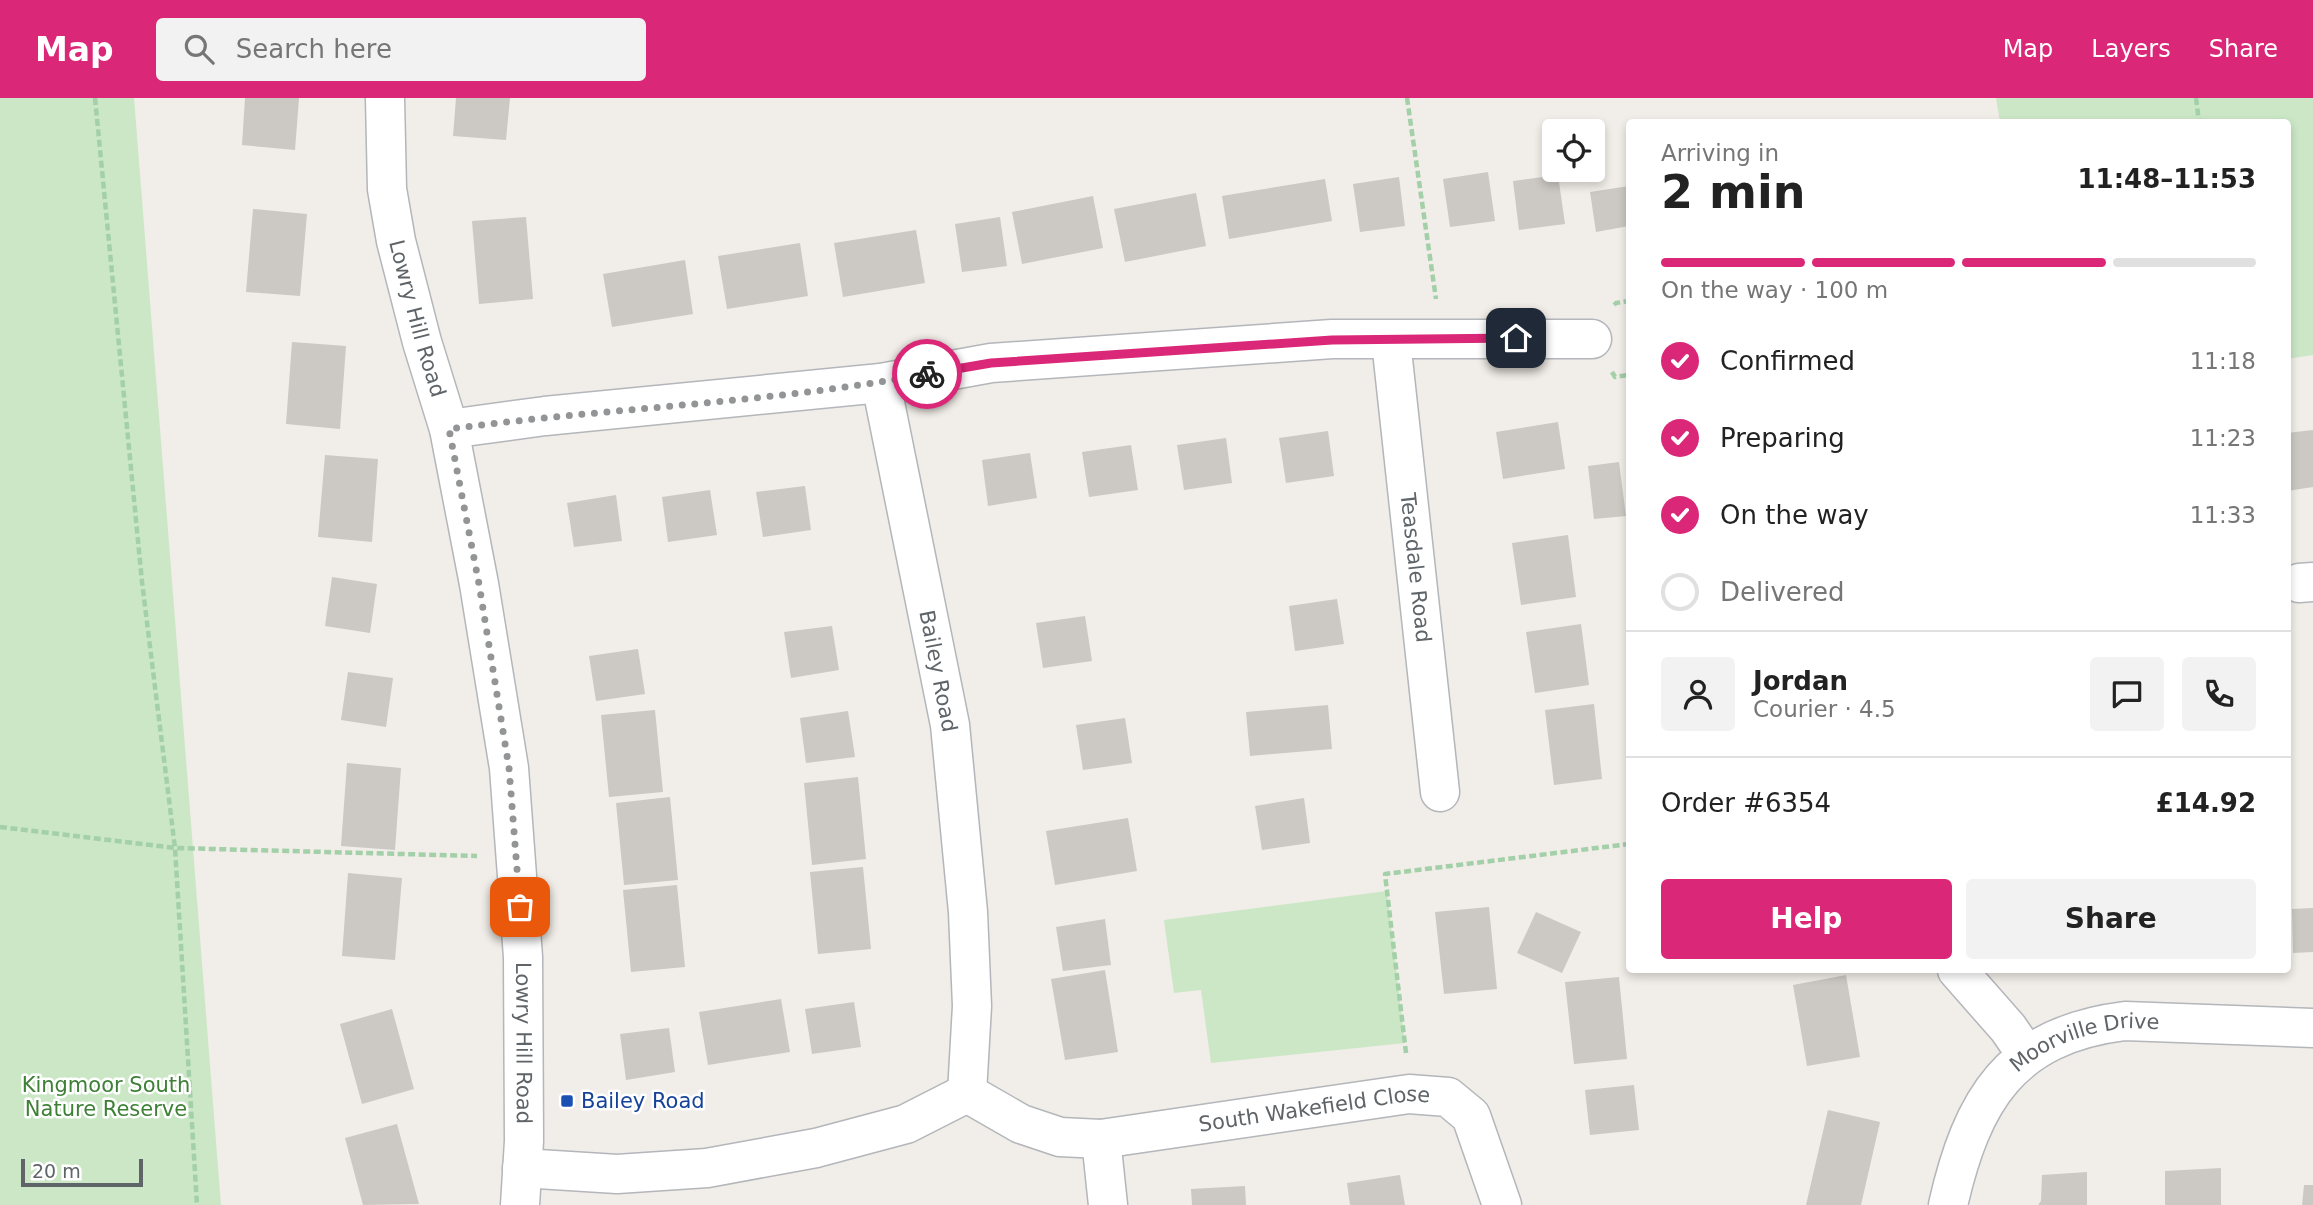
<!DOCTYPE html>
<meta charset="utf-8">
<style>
body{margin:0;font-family:"DejaVu Sans",sans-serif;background:#f2f2f2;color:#222;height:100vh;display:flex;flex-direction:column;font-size:26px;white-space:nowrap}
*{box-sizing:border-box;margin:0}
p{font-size:23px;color:#767676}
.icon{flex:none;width:38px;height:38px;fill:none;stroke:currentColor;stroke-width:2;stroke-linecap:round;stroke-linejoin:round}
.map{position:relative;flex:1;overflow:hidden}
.details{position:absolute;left:1626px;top:21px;width:665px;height:854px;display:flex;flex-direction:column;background:#fff;border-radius:7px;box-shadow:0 4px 10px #0003}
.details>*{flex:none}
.tools{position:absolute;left:1542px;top:21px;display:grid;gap:14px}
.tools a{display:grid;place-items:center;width:63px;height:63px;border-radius:7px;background:#fff;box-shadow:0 4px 10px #0003;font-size:35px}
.scale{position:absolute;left:21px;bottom:18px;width:122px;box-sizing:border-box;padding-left:7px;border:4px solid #5f6468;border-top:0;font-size:19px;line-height:24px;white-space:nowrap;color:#5f6468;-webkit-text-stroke:5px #fff;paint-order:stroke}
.pin{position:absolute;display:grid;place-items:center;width:60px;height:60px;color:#fff;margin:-30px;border-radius:14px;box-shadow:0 4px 10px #0006}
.courier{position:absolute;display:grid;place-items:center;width:70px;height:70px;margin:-35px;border:5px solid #db2777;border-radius:50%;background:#fff;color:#222;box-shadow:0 2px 9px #0007}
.head em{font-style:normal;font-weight:700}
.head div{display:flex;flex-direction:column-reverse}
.head{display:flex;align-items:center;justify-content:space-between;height:119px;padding:0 35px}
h1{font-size:46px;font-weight:700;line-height:52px}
.bar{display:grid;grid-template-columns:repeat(4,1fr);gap:10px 7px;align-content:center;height:84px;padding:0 35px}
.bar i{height:9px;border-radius:5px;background:#e0e0e0}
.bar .on{background:#db2777}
.bar p{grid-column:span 4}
.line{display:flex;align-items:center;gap:18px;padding:0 35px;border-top:2px solid #e0e0e0}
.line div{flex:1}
.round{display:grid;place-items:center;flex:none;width:74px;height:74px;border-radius:7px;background:#f2f2f2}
ol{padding:0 35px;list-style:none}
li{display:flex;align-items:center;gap:21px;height:77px}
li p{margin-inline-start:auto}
li .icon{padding:7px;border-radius:50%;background:#db2777;color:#fff;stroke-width:4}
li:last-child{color:#767676}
li i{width:38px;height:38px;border:4px solid #e0e0e0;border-radius:50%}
.primary-button{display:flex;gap:14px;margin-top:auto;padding:14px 35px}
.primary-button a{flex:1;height:80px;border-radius:7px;background:#db2777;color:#fff;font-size:28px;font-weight:700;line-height:80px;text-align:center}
.primary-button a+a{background:#f2f2f2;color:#222}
header{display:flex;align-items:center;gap:42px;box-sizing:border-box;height:98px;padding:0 35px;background:#db2777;color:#fff}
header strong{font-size:33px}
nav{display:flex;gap:38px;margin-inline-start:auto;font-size:24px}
.search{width:490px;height:63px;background:#f2f2f2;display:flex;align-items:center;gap:18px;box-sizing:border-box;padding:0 24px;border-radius:7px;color:#767676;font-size:26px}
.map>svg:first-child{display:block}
</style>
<header>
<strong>Map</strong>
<div class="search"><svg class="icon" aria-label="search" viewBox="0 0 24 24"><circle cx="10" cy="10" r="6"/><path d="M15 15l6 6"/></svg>Search here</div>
<nav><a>Map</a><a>Layers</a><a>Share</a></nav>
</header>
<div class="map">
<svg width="2313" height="1107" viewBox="0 0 2313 1107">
<rect width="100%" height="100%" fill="#f1ede8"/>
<path fill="#cbe7c6" d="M0 0H134L221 1107H0Z
M1996 0H2313V257L2287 261V24H2000Z
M1387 793 1405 945 1211 965 1201 892 1174 895 1164 822Z"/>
<path fill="#ccc8c4" d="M245 0H299L295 52 242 47Z
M456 0H510L506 42 453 38Z
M1488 74 1495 123 1450 129 1443 81Z
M1558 77 1565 126 1519 132 1513 83Z
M1399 79 1405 128 1360 134 1353 86Z
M1325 81 1332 123 1229 141 1222 98Z
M1629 88V128L1596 134 1590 94Z
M1196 95 1206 148 1125 164 1114 111Z
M1093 98 1103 150 1022 166 1012 114Z
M253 111 307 116 300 198 246 194Z
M526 119 533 201 479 206 472 123Z
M1000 119 1007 168 962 174 955 126Z
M916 132 925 185 843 199 834 145Z
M800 145 808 198 727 211 718 158Z
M685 162 693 216 612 229 603 176Z
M292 244 346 248 340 331 286 326Z
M1558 324 1565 371 1503 381 1496 334Z
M2313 332V389L2287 393V335Z
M1328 333 1334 378 1286 385 1279 340Z
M1226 340 1232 385 1184 392 1177 347Z
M1131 347 1138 392 1089 399 1082 354Z
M1030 355 1037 400 988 408 982 362Z
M325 357 378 361 372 444 318 439Z
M1619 364 1626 418 1594 421 1588 368Z
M805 388 811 432 763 439 756 394Z
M710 392 717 437 668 444 662 399Z
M616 397 622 443 574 449 567 405Z
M1568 437 1576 499 1521 507 1512 445Z
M332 479 377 486 370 535 325 528Z
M1337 501 1344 546 1295 553 1289 508Z
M1085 518 1092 563 1043 570 1036 525Z
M1581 526 1589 587 1535 595 1526 534Z
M832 528 839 572 791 580 784 534Z
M638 551 645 596 596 603 589 558Z
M348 574 393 580 386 629 341 622Z
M1594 606 1602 681 1554 687 1545 612Z
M1328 607 1332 651 1250 658 1246 614Z
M655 612 663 694 609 699 601 617Z
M848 613 855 659 806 665 800 620Z
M1125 620 1132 665 1083 672 1076 627Z
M347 665 401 670 395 752 341 748Z
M858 679 866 761 812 767 804 685Z
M670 699 678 782 624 787 616 705Z
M1304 700 1310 745 1262 752 1255 708Z
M1128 720 1137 773 1055 787 1046 733Z
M863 769 871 851 818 856 810 774Z
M348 775 402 780 395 862 342 858Z
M677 787 685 869 631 874 623 792Z
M1489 809 1497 891 1444 896 1435 814Z
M2313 810V854L2293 855 2292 811Z
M1536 814 1581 834 1562 875 1517 855Z
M1105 821 1111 867 1063 873 1056 829Z
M1105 872 1118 954 1065 962 1051 881Z
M1846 877 1860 959 1807 968 1793 887Z
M1619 879 1627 961 1574 966 1565 884Z
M781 901 790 954 708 967 699 914Z
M854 904 861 949 812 956 805 911Z
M392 911 414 991 362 1006 340 926Z
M669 930 675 974 626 982 620 936Z
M1634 987 1639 1032 1590 1037 1585 992Z
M1828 1012 1880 1024 1861 1107H1806Z
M397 1026 419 1106 363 1107 345 1040Z
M2221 1070V1107H2165V1073Z
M2087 1074V1107H2038L2041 1103 2042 1077Z
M1400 1077 1405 1107H1350L1347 1085Z
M2304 1087H2313V1107H2302Z
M1245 1088 1246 1107H1192L1191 1091Z"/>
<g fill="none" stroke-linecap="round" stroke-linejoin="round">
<g stroke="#b3b6ba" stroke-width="41">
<g id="minor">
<path id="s1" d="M385 0 387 91 396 143 422 244 449 331 479 486 509 670 523 859 524 1043 520 1107"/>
<path id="s2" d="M1391 243 1440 694"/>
<path d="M449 331 545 318 881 285 991 265 1332 241H1592"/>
<path d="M2299 485 2313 484"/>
<path d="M1957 872 2008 930 2026 956"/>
<path id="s3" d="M967 995 1021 1026 1060 1039 1101 1041 1409 996 1448 999 1471 1018 1502 1107"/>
<path d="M1101 1041 1108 1107"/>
<path d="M522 1070 617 1076 707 1070 816 1050 906 1026 967 995 972 908 968 814 950 627 881 285"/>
<path id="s4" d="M1948 1107C1972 1002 2010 937 2125 923L2313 930"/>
</g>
</g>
<path stroke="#a3d0a8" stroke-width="4.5" stroke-dasharray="7 3.5" stroke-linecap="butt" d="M95 0 142 484 175 750 197 1107
M1407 0 1436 201
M2196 0 2199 24
M1614 207 1616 205 1629 203
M1612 274 1615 279 1629 277
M0 729 175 750 477 758
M1406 955 1385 776 1629 746"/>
<use href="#minor" stroke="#fff" stroke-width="38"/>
</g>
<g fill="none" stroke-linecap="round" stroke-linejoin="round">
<path stroke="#929495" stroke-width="7" stroke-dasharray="0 12.6" d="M520 809 509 670 479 486 449 331C608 310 769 305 927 276"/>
<path stroke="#db2777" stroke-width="9" d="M927 276 991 265 1332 242 1516 240"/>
</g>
<rect fill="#1a4fb4" stroke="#fff" stroke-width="2.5" x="560" y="996" width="14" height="14" rx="3.5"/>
<g text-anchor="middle" stroke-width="5" stroke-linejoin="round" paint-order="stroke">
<g font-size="21" fill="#5f6468" stroke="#fff">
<text dy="7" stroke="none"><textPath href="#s1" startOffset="224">Lowry Hill Road</textPath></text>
<text dy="7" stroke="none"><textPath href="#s2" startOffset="228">Teasdale Road</textPath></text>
<text transform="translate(938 573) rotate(79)" y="7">Bailey Road</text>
<text dy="7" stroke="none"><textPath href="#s1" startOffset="959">Lowry Hill Road</textPath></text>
<text dy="7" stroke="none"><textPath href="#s4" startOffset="233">Moorville Drive</textPath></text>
<text dy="7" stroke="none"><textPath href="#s3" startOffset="360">South Wakefield Close</textPath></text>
</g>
<g font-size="21" fill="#3e8036" stroke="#fff">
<text x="106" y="994">Kingmoor South<tspan x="106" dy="24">Nature Reserve</tspan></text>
</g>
<g font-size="21" fill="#164399" stroke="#fff" text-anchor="start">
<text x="581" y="1010">Bailey Road</text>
</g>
</g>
</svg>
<div class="tools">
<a><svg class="icon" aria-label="locate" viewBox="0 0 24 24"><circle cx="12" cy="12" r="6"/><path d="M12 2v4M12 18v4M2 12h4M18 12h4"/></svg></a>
</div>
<div class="scale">20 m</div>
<div class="pin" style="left:520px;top:809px;background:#ea580c"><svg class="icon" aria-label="bag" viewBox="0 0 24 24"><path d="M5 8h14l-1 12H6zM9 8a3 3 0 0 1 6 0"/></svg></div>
<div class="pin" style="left:1516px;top:240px;background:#1f2937"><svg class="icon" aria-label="home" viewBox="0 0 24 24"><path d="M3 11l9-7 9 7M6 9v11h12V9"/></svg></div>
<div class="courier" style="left:927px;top:276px"><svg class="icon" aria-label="bike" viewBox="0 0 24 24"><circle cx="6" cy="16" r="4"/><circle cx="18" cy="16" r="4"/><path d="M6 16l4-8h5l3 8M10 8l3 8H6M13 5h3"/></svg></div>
<section class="details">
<div class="head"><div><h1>2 min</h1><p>Arriving in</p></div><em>11:48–11:53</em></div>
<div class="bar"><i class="on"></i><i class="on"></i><i class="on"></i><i></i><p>On the way · 100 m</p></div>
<ol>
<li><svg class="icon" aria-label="check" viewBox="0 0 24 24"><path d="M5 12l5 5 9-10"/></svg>Confirmed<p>11:18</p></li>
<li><svg class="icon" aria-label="check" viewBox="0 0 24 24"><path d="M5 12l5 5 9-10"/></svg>Preparing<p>11:23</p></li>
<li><svg class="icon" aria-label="check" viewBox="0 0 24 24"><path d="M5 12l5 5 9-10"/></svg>On the way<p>11:33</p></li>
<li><i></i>Delivered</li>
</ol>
<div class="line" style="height:126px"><a class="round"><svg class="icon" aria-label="person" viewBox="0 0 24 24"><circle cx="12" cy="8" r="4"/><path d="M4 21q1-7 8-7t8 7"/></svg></a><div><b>Jordan</b><p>Courier · 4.5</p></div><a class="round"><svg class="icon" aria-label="chat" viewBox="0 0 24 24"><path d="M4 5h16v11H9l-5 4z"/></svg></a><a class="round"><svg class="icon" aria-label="phone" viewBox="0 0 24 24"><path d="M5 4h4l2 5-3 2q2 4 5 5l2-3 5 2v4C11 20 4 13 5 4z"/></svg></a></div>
<div class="line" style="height:91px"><div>Order #6354</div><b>£14.92</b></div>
<div class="primary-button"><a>Help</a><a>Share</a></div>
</section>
</div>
